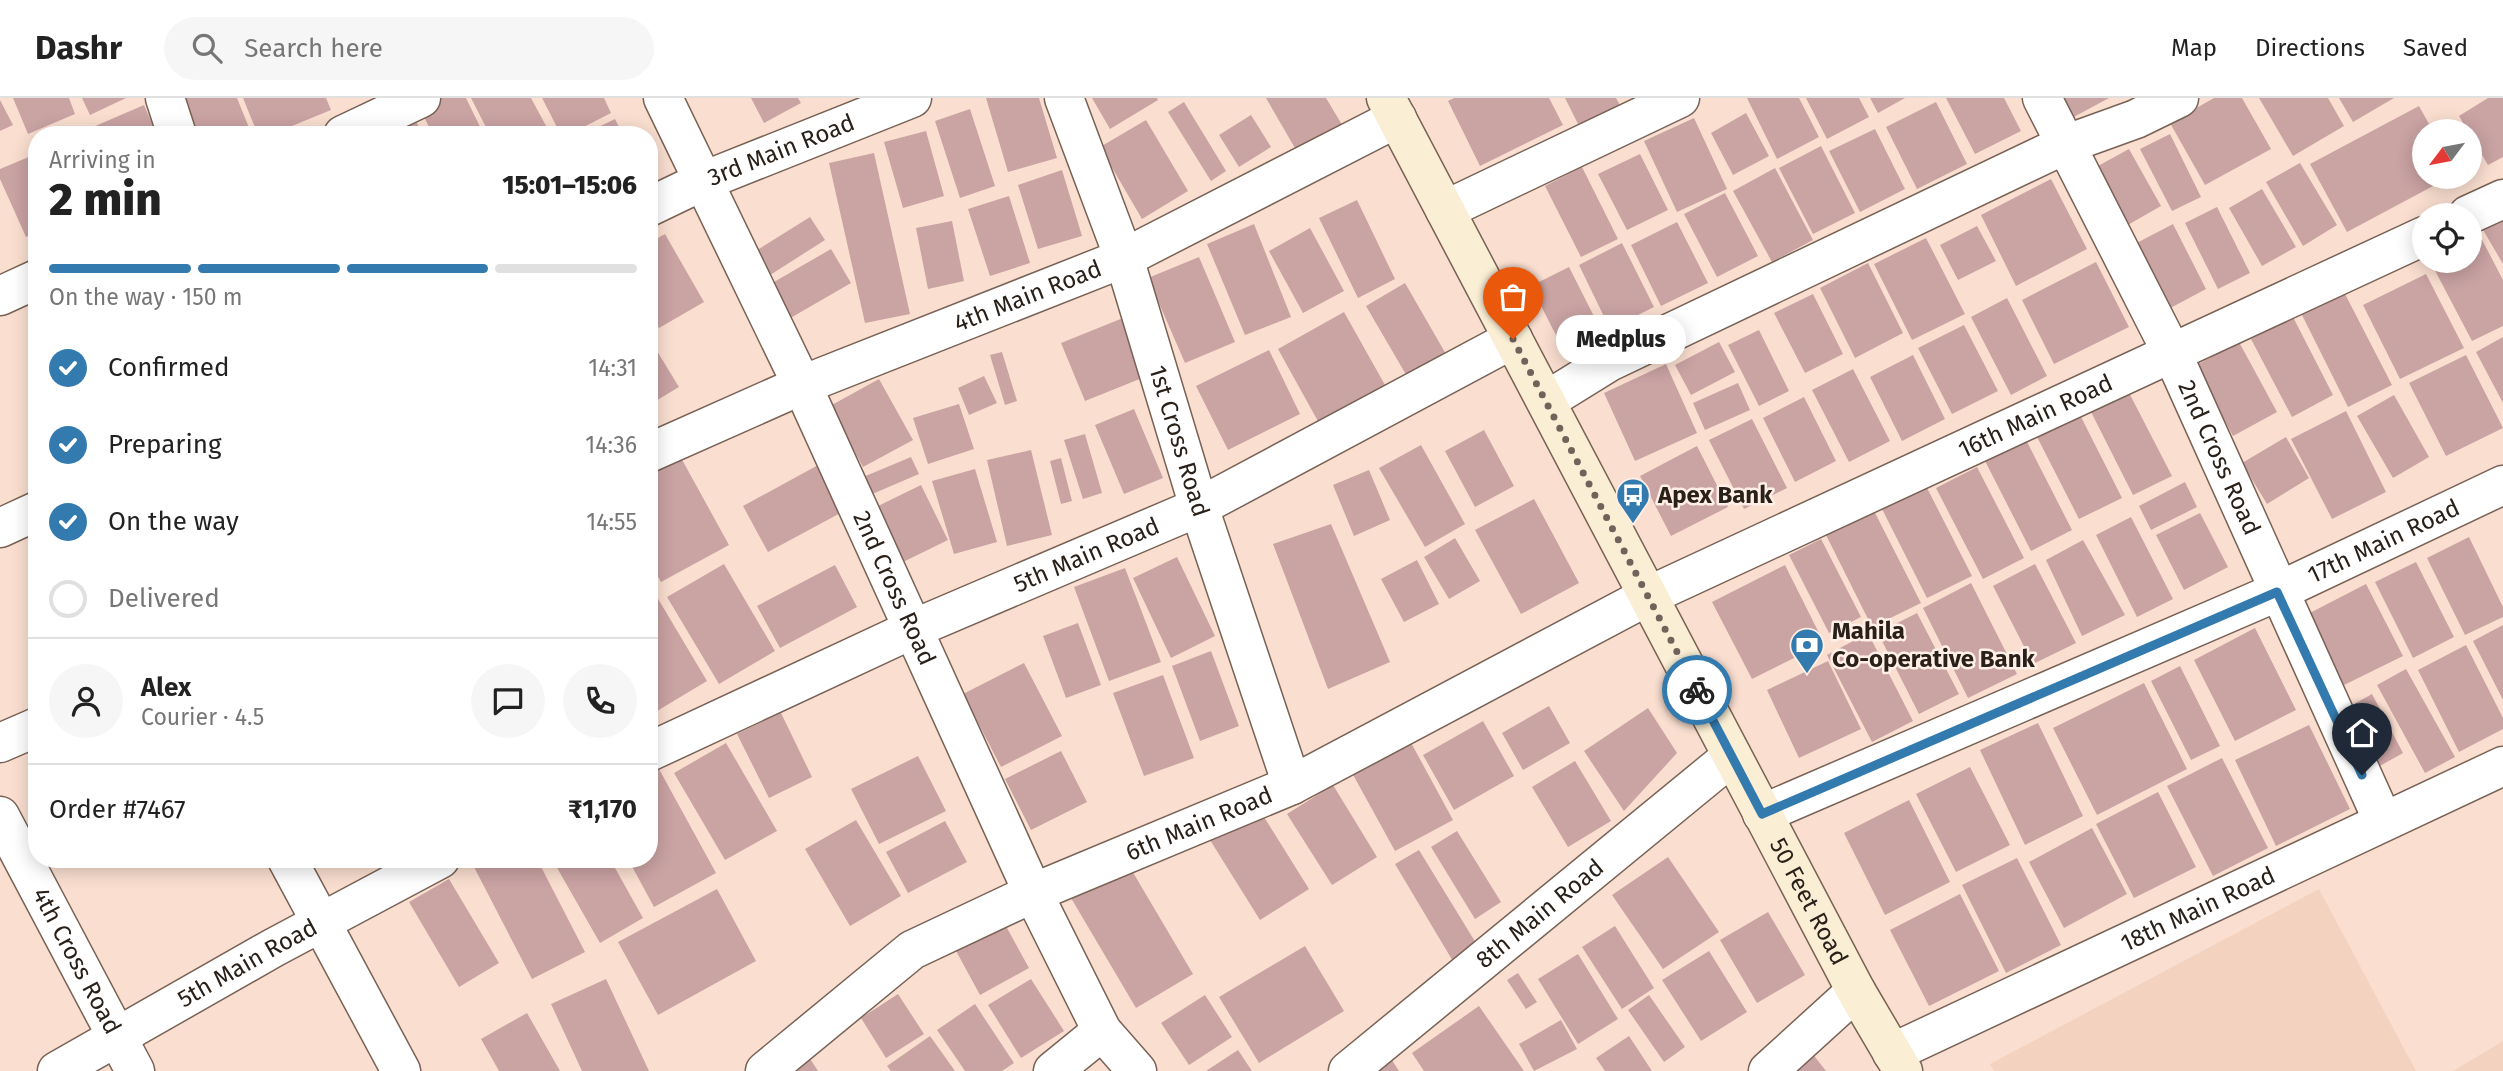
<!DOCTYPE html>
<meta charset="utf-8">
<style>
body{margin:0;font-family:"Fira Sans",sans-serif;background:#f6f6f6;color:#222;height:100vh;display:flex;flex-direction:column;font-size:26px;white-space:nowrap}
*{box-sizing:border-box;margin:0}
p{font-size:23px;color:#767676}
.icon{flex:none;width:38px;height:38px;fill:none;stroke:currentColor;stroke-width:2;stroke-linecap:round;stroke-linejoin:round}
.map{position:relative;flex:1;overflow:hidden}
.sheet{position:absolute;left:28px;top:28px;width:630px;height:742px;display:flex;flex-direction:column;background:#fff;border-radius:28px;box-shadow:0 4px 18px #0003}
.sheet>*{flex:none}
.needle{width:46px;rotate:238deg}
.buttons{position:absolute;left:2412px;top:21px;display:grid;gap:14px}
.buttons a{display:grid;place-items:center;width:70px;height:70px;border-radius:50%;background:#fff;box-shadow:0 4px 18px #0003;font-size:35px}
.pin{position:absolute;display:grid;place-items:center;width:60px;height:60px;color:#fff;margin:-72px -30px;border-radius:50% 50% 50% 0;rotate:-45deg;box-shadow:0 0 7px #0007}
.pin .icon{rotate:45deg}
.courier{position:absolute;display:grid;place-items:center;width:70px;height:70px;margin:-35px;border:5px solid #337aaf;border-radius:50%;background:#fff;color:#222;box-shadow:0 2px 9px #0007}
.bubble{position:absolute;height:49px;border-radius:24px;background:#fff;box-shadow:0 4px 18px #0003;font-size:23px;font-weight:800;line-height:49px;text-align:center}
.headline em{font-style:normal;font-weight:800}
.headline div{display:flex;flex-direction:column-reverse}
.headline{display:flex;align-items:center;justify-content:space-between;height:119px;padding:0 21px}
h1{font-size:46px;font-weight:800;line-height:52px}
.bar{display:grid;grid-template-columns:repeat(4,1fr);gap:10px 7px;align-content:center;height:84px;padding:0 21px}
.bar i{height:9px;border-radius:5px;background:#e0e0e0}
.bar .active{background:#337aaf}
.bar p{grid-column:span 4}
.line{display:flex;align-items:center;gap:18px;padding:0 21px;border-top:2px solid #e0e0e0}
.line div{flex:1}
.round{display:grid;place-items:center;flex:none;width:74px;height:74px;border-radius:37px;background:#f6f6f6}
ol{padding:0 21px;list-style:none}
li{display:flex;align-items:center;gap:21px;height:77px}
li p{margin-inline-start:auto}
li .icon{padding:7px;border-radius:50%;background:#337aaf;color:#fff;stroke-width:4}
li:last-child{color:#767676}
li i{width:38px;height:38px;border:4px solid #e0e0e0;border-radius:50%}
header{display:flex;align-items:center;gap:42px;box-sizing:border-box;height:98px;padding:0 35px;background:#fff;border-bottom:2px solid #e0e0e0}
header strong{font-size:33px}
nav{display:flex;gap:38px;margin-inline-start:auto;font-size:24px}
.search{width:490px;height:63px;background:#f6f6f6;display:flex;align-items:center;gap:18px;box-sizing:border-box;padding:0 24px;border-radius:38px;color:#767676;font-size:26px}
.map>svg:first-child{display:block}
</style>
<header>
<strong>Dashr</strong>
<div class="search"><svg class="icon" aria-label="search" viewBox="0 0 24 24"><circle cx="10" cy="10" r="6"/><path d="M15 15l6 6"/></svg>Search here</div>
<nav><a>Map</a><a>Directions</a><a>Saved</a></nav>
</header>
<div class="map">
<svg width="2503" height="973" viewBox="0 0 2503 973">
<rect width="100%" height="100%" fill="#fadfd0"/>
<path fill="#f3d2c0" d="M2319 791 2416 973H1994L1990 966Z
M2503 943V973H2453Z"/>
<path fill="#caa3a3" d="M13 0H69L75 16 28 36Z
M82 0H126L90 17Z
M178 0H237L252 37H193Z
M243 0H326L331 12 270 37H258Z
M436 0H466L484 37H433L419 9Z
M471 0H531L551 37H490Z
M542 0H604L611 15 568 37H561Z
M751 0H798L801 5 764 25Z
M986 0H1039L1057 60 1008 74Z
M1092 0H1157L1158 2 1110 31Z
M1266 0H1326L1344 30 1299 57Z
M1454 0H1549L1563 27 1480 68 1448 3Z
M1565 0H1616L1620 7 1579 28Z
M1747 0H1799L1819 39 1777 61Z
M1806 0H1859L1869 19 1827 41Z
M1870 0H1905L1878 15Z
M1946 0H2004L2021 33 1975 56Z
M2058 0H2109L2070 21Z
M2214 0H2242L2271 51 2205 87 2170 25Z
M2259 0H2328L2344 28 2293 58Z
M2339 0H2394L2353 24Z
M2488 0H2503V59L2488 67 2459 18Z
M0 2 13 27 0 33Z
M1184 4 1226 73 1211 83 1168 14Z
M1936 4 1967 66 1917 91 1886 29Z
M144 7 157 37H96L93 29Z
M2419 8 2433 33H2424V79H2450L2347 134 2310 66Z
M970 11 995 88 960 100 935 23Z
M411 13 423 37H365Z
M1746 15 1769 58 1733 77 1711 35Z
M1251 17 1271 49 1239 69 1219 37Z
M1694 20 1727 91 1677 114 1644 43Z
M615 21 623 37H582Z
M1146 22 1188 93 1142 121 1100 49Z
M1875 31 1905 91 1860 114 1829 53Z
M926 33 944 98 903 110 884 44Z
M2170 36 2201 99 2172 113 2140 51Z
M1821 48 1855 115 1813 136 1779 70Z
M2129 51 2161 108 2119 132 2087 74Z
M874 55 910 216 865 225 829 65Z
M1640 56 1668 112 1627 132 1598 76Z
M31 58 37 72V134L26 139 0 81V71Z
M2300 65 2337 127 2303 148 2266 84Z
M1582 69 1618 141 1581 159 1545 88Z
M1775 70 1813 142 1772 164 1733 93Z
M1062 72 1082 138 1038 151 1018 87Z
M2051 81 2087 151 2016 188 1981 117Z
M2262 91 2296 149 2262 168 2229 110Z
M1725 95 1758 158 1717 179 1684 116Z
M1009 98 1030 165 990 178 968 111Z
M1357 102 1395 181 1358 200 1319 120Z
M2217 109 2250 175 2218 191 2185 125Z
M2503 111V166L2479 125Z
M810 119 825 142 767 179 751 156Z
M952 123 964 183 928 191 916 130Z
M1677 124 1708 185 1661 208 1631 147Z
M1254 126 1291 219 1245 237 1207 146Z
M2173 126 2206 191 2161 215 2127 150Z
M1977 128 1996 163 1958 182 1940 147Z
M1310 130 1344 193 1303 215 1269 153Z
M2478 134 2503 182V228L2472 243 2430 163H2469V138Z
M665 136 704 204 659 230 649 213V145Z
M1926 140 1965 216 1912 242 1874 166Z
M1622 145 1654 209 1610 231 1579 167Z
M831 151 851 185 787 222 767 188Z
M1199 159 1235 244 1185 265 1148 180Z
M2096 164 2129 229 2054 266 2022 202Z
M1868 165 1903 235 1855 260 1820 190Z
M1569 169 1604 238 1566 257 1531 188Z
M2426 176 2464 250 2400 281 2363 207Z
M1405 185 1454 270 1415 292 1366 208Z
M2344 194 2392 287 2348 309 2301 215Z
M1813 196 1843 256 1805 275 1774 215Z
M2007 200 2047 278 2011 297 1971 219Z
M1344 214 1385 287 1319 325 1278 251Z
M1128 218 1152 276 1085 303 1061 245Z
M2293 219 2333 297 2292 319 2251 241Z
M1964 227 1998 293 1952 316 1918 250Z
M1759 232 1789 293 1759 308 1728 247Z
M2503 239V305L2476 254Z
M649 240 679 289 649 307Z
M1719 244 1735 274 1691 297 1675 267Z
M2239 244 2277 314 2233 338 2195 268Z
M1269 252 1300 316 1228 352 1196 288Z
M1002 254 1017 303 1005 307 990 257Z
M1913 257 1945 321 1902 343 1870 279Z
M2466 257 2503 330 2446 358 2409 285Z
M1666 266 1697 335 1635 363 1604 295Z
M1853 271 1890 343 1849 364 1812 292Z
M984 278 997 305 969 317 958 290Z
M879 281 913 342 863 369 830 308Z
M1738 285 1750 312 1705 332 1693 305Z
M2125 287 2172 378 2133 397 2087 306Z
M2394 297 2429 359 2393 380 2357 318Z
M1804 299 1836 363 1795 384 1763 320Z
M959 306 974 351 928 366 913 320Z
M1134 311 1163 380 1124 396 1095 327Z
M2078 313 2122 400 2079 421 2035 335Z
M2346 313 2386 394 2332 421 2291 341Z
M1752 321 1787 390 1744 411 1709 342Z
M1484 332 1514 388 1475 409 1445 353Z
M1085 336 1102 395 1083 401 1064 342Z
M2286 339 2309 380 2267 406 2242 365Z
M2025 340 2072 432 2031 453 1984 361Z
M1421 347 1465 426 1425 449 1379 370Z
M1697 348 1728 409 1671 438 1640 378Z
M1031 352 1052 437 1007 448 987 362Z
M680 358 729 447 661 484 649 463V374Z
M911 359 919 376 863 400 856 382Z
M1061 360 1072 403 1061 406 1050 363Z
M820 366 846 412 768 454 743 408Z
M1977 369 2024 460 1983 481 1936 390Z
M975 371 997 444 954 456 932 383Z
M1369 372 1390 422 1354 438 1333 387Z
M2185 384 2197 409 2151 432 2139 408Z
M921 387 948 442 901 465 874 410Z
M1926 388 1972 478 1927 500 1882 411Z
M1534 401 1579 485 1521 516 1475 432Z
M1872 409 1921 505 1872 529 1824 433Z
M2200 415 2228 469 2184 492 2156 437Z
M2131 419 2173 501 2137 519 2096 437Z
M1331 426 1390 564 1328 591 1273 446Z
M2469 439 2503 509V519L2465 537 2427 460Z
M1455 440 1480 483 1449 501 1424 459Z
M1821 441 1861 519 1829 535 1789 457Z
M2083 442 2125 517 2082 538 2046 462Z
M1177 459 1215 538 1171 560 1133 480Z
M1417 462 1439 506 1404 524 1381 481Z
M2416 464 2454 539 2413 560 2375 484Z
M724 466 775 553 719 586 667 499Z
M2035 466 2076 545 2033 566 1993 488Z
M835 467 857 509 780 550 757 508Z
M1785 467 1824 545 1752 581 1712 504Z
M1125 470 1161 564 1109 583 1074 489Z
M1971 485 2017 576 1968 600 1923 510Z
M2366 486 2403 558 2340 589 2304 518Z
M654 494 707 583 657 613 649 599V497Z
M1917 515 1959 596 1919 616 1878 535Z
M1078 525 1101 587 1066 600 1043 538Z
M2503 527V602L2473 543Z
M2255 530 2296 612 2235 643 2194 562Z
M1868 535 1913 623 1872 644 1827 557Z
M2466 547 2503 620V631L2459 654 2418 572Z
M1211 553 1239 628 1200 643 1172 568Z
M1828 563 1861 631 1799 660 1767 592Z
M1024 565 1062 638 1001 669 963 596Z
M2180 568 2220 648 2191 662 2151 583Z
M2406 571 2455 659 2425 675 2377 587Z
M1163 577 1194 660 1144 678 1113 595Z
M2144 585 2187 671 2097 717 2053 630Z
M2372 596 2403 655 2378 669 2347 610Z
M1549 608 1570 645 1523 672 1502 635Z
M1648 610 1677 655 1624 713 1584 653Z
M781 615 812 679 769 700 737 636Z
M1483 623 1514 678 1454 712 1423 657Z
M2038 625 2083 718 2025 747 1980 652Z
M2309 627 2350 711 2276 748 2235 662Z
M1409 641 1453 722 1395 753 1351 673Z
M726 645 777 733 725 762 674 675Z
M1061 653 1087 704 1031 732 1005 681Z
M918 658 946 713 879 746 851 691Z
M2222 660 2268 750 2213 778 2167 688Z
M1575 663 1611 723 1568 749 1532 689Z
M1970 669 2010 747 1956 774 1916 696Z
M659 671 716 775 654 809 628 761H649V677Z
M1333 687 1377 759 1332 787 1287 716Z
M2158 694 2196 769 2134 800 2096 726Z
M1909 702 1950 784 1885 817 1844 735Z
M1259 711 1309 791 1260 822 1210 742Z
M856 722 901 798 850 828 805 751Z
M945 723 967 764 908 795 886 754Z
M2092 730 2127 796 2064 830 2029 764Z
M1457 733 1501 804 1475 821 1431 749Z
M1419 752 1479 850 1454 865 1395 766Z
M1668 759 1719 834 1663 871 1612 797Z
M2017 760 2061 847 2006 875 1962 787Z
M489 761H537L585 854 532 881 474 769Z
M552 761H610L643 820 600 845Z
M1128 766 1193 876 1136 910 1071 800Z
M449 781 499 865 459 889 409 804Z
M717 791 756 863 658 917 618 844Z
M1960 796 1999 873 1929 908 1890 832Z
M1768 814 1805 877 1757 905 1720 842Z
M1002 821 1029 870 980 897 955 851Z
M1615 828 1654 890 1622 911 1582 849Z
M1305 848 1344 913 1259 965 1219 899Z
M1709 853 1747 914 1701 943 1662 882Z
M1578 856 1618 921 1578 946 1538 881Z
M1518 875 1537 904 1526 911 1507 882Z
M606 881 649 973H582L551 906Z
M1031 881 1064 933 1021 960 988 907Z
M898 896 924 936 886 960 861 920Z
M1205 897 1232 939 1189 967 1161 925Z
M1649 897 1685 949 1664 964 1628 912Z
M975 906 1014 965 1002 973H965L937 932Z
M1479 908 1524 973H1424L1412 955Z
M527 915 560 973H499L481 941Z
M1561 922 1577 951 1534 973 1519 946Z
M930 938 955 973H891L887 968Z
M1629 938 1652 973H1605L1596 960Z
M1238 952 1252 973H1206Z
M1812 955 1826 973H1788Z
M807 956 818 973H781Z
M1390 959 1399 973H1367Z"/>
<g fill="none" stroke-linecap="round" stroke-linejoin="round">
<g stroke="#786255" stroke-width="41">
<g id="minor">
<path d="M165 0 177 37"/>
<path id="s1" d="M663 0 802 287 1033 795 1102 933 1137 973"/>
<path id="s2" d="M1064 0 1124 160 1199 409 1292 687"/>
<path id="s3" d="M2042 0 2172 255 2383 723"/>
<path d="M343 37 421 0"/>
<path id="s4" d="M649 109 701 84 912 0"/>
<path d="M1445 112 1680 0"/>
<path d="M2468 117 2503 101"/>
<path d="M0 198 37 181"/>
<path d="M1546 303 1609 264 2064 47 2136 21 2179 0"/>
<path id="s5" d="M649 355 802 287 1124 160 1397 20"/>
<path d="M0 430 37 413"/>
<path d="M0 645 37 629"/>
<path id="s6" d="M649 654 913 531 1199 409 1513 241"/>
<path id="s7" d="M1762 716 2277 494 2503 387"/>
<path id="s8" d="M0 718 135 973"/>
<path d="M287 761 401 973"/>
<path id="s9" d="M1892 955 2503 668"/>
<path id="s10" d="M57 973 273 850 440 761"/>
<path id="s11" d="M765 973 912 852 1033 795 1292 687 1648 498 2424 138"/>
<path d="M1053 973 1102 933"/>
<path id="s12" d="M1348 973 1732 658"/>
</g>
</g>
<g stroke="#786255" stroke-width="41">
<path id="tertiary" d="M1768 973 1856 893"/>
</g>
<g stroke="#786255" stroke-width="41">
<g id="secondary">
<path id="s13" d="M1386 0 1856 893 1903 973"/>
</g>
</g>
<use href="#minor" stroke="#fff" stroke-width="38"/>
<use href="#tertiary" stroke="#fff" stroke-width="38"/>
<use href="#secondary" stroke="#faeed4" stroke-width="38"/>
</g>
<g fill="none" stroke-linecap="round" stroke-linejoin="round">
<path stroke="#72635a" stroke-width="7" stroke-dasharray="0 12.6" d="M1513 241 1697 592"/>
<path stroke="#337aaf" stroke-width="9" d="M1697 592 1762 716 2277 494 2362 677"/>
</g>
<defs>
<g id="bus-pin" transform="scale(1.75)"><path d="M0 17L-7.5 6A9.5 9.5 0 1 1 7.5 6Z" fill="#337aaf" stroke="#ffefe6"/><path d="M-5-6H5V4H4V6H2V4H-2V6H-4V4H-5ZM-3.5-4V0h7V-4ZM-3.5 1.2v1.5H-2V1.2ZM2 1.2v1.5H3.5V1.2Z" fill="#fff"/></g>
<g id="bank-pin" transform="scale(1.75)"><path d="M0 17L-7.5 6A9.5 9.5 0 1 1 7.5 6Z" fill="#337aaf" stroke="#ffefe6"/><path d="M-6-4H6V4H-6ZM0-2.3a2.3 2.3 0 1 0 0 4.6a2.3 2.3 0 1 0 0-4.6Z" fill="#fff"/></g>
</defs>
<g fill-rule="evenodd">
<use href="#bus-pin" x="1633" y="397"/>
<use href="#bank-pin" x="1807" y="547"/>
</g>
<g text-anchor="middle" stroke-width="5" stroke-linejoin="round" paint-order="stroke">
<g font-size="24" fill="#29201a" stroke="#ffefe6">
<text dy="8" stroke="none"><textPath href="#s4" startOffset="144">3rd Main Road</textPath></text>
<text dy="8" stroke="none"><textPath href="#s5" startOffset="410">4th Main Road</textPath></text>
<text dy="8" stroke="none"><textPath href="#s11" startOffset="1435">16th Main Road</textPath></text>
<text dy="8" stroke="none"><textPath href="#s2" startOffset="362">1st Cross Road</textPath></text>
<text dy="8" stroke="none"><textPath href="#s3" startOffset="401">2nd Cross Road</textPath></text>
<text dy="8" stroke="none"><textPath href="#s7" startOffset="679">17th Main Road</textPath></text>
<text dy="8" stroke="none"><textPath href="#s6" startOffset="480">5th Main Road</textPath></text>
<text dy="8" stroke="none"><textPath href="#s1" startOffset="542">2nd Cross Road</textPath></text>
<text dy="8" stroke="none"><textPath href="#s11" startOffset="504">6th Main Road</textPath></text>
<text dy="8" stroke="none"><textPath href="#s13" startOffset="908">50 Feet Road</textPath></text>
<text dy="8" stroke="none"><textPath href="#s9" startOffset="338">18th Main Road</textPath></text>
<text dy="8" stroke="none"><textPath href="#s12" startOffset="248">8th Main Road</textPath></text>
<text dy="8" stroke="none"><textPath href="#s8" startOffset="164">4th Cross Road</textPath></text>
<text dy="8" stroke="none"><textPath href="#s10" startOffset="219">5th Main Road</textPath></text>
</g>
<g font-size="24" font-weight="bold" fill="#29201a" stroke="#ffefe6" text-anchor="start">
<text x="1658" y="405">Apex Bank</text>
<text x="1832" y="541">Mahila<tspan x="1832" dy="28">Co-operative Bank</tspan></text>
</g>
</g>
</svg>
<div class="buttons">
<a><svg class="needle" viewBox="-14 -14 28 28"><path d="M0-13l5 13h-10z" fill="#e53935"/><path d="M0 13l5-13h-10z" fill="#767676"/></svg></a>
<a><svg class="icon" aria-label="locate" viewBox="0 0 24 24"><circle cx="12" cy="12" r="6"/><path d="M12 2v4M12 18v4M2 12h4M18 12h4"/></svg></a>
</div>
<div class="pin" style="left:1513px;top:241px;background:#ea580c"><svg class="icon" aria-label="bag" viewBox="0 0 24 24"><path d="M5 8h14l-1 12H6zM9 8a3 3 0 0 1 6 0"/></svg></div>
<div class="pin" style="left:2362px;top:677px;background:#1f2937"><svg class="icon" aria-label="home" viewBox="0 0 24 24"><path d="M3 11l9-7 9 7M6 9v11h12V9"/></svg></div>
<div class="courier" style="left:1697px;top:592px"><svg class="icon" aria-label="bike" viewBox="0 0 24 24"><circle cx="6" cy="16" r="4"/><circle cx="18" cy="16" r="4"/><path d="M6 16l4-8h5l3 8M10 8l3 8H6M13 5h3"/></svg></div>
<div class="bubble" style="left:1556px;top:217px;width:130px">Medplus</div>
<section class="sheet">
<div class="headline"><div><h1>2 min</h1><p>Arriving in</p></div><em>15:01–15:06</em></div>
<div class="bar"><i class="active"></i><i class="active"></i><i class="active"></i><i></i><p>On the way · 150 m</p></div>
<ol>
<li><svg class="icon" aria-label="check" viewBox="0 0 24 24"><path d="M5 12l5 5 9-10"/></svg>Confirmed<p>14:31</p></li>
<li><svg class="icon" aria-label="check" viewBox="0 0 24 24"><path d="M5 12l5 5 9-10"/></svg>Preparing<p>14:36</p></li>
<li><svg class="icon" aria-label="check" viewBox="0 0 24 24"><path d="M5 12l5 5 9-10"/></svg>On the way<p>14:55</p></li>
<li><i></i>Delivered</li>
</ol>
<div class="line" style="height:126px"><a class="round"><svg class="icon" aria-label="person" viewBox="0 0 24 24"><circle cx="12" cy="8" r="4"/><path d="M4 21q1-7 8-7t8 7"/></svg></a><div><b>Alex</b><p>Courier · 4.5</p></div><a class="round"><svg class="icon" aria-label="chat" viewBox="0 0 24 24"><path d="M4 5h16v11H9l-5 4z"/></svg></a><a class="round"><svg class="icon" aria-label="phone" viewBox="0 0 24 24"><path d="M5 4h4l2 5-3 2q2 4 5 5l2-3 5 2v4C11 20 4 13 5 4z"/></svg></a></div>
<div class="line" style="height:91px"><div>Order #7467</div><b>₹1,170</b></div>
</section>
</div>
